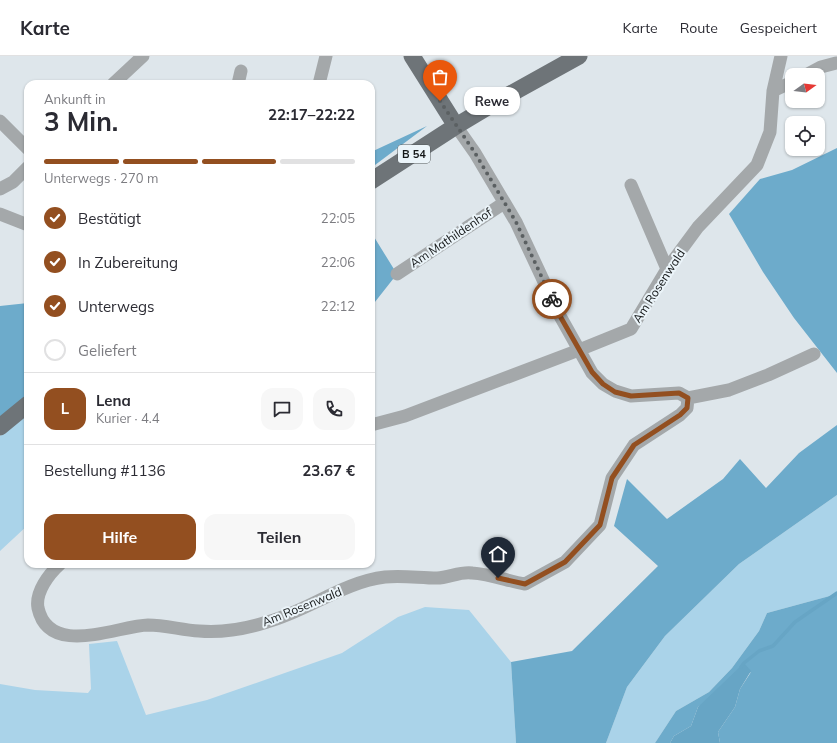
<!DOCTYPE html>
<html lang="de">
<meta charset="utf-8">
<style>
body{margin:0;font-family:Mulish,sans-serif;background:#f7f7f7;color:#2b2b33;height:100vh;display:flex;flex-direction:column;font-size:15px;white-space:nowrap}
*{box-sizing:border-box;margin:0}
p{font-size:13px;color:#7c7c81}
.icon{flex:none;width:22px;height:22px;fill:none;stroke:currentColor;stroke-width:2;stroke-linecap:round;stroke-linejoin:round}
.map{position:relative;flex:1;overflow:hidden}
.drawer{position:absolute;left:24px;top:24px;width:351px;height:488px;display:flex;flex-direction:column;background:#fff;border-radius:12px;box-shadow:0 1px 3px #0004}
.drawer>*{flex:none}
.needle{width:26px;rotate:75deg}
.tools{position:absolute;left:785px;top:12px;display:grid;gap:8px}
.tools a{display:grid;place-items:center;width:40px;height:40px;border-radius:8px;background:#fff;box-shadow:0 1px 3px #0004;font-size:20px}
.pin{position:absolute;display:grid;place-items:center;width:34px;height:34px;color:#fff;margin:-41px -17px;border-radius:50% 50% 50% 0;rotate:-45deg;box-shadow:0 0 4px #0007}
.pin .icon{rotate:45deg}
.courier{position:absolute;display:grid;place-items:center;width:40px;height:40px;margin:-20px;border:3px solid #934f20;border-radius:50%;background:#fff;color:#222;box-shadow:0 1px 5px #0007}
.bubble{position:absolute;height:28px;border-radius:12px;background:#fff;box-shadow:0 1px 3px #0004;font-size:13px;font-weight:700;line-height:28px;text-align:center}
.summary em{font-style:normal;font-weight:700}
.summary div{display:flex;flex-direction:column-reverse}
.summary{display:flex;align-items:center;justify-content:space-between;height:68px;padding:0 20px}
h1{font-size:26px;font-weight:700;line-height:30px}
.bar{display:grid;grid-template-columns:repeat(4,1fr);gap:6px 4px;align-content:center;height:48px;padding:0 20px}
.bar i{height:5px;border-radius:3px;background:#e1e1e2}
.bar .on{background:#934f20}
.bar p{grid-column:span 4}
.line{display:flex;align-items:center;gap:10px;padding:0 20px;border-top:1px solid #e1e1e2}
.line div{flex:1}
.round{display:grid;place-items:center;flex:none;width:42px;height:42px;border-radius:12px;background:#f7f7f7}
ol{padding:0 20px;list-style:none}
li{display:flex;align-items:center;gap:12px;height:44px}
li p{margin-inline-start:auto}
li .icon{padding:4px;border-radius:50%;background:#934f20;color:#fff;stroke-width:4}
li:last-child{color:#7c7c81}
li i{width:22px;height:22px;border:2px solid #e1e1e2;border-radius:50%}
.cta{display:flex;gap:8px;margin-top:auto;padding:8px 20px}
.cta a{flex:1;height:46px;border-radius:12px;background:#934f20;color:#fff;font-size:16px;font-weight:700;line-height:46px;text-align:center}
.cta a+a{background:#f7f7f7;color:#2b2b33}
header{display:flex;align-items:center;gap:24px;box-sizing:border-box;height:56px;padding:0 20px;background:#fff;border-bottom:1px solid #e1e1e2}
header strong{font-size:19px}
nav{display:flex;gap:22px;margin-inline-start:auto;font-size:14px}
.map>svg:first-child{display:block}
</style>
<header>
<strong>Karte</strong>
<nav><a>Karte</a><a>Route</a><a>Gespeichert</a></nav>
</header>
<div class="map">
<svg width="837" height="687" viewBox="0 0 837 687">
<rect width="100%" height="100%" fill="#dee6eb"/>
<path fill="#aad3e9" d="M28 357V469L0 495V380Z
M837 439V538L767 557 759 575 732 612 709 636 676 655 655 687H606L627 631 665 580 739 508Z
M425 551 469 554 511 606 516 687H0V628L35 634 88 637 91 633 89 588 117 585 146 659 207 644 342 597 398 561Z"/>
<path fill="#6dabcb" d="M427 70 371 112V96Z
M837 92V317L794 262 763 216 729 158 760 123 792 114Z
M371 176 397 218 371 251Z
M28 247V340L0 364V250Z
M837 369V439L739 508 665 580 627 631 606 687H516L511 606 572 595 658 510 614 470 627 423 667 463 723 423 740 403 766 432 799 397Z
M837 538V687H720L718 676 735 651 740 633 751 616 698 651 691 670 674 680 670 687H655L676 655 709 636 732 612 759 575 767 557Z"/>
<path fill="#67a5c5" d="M744 607 751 615 740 633 735 651 718 676 720 687H670L674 680 691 670 698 651Z"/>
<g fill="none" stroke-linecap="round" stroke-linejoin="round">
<path stroke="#67a5c5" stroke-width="3.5" d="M741 611 744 607 759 595 773 590 795 566 837 537"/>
<path stroke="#a4a8aa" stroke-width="13" d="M806 19 821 11 836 7
M113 28 143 0
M238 28 241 15
M319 28 326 0
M773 35 792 26
M0 65 28 93
M456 70 475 97 516 166 560 260 592 317 603 328 615 335 631 340 679 337 688 342 729 334 768 319 814 298
M631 129 667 213
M0 133 13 126 28 111
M0 158 28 169
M397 218 504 147
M371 369 405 360 579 294 631 273 667 213 698 171 757 109 770 76 773 35 781 0
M60 508C49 518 35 536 38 552 49 602 117 570 148 569 165 569 182 574 199 575 222 577 245 573 267 566 308 555 343 526 385 521 402 519 420 522 437 522 448 522 461 515 472 517 490 518 508 525 525 528L565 506 600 469 612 422 634 389 680 359 687 352 688 342"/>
<path stroke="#6e7478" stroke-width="17" d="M412 0 456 70
M371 125 456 70 496 46 579 0
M0 371 28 348"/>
</g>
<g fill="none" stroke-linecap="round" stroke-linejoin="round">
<path stroke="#5b6062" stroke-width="4" stroke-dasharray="0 7.2" d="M440 45 475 97 516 166 552 243"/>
<path stroke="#934f20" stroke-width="5" d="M498 522 525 528 565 506 600 469 612 422 634 389 680 359 687 352 688 342 679 337 631 340 615 336 603 328 592 316 560 260 552 243"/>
</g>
<g text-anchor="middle" stroke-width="4" stroke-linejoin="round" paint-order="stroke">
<rect fill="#ebf4f9" stroke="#555a5c" stroke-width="1" x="398" y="89" width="32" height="18" rx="3"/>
<g font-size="11" font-weight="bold" fill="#151819">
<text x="414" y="102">B 54</text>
</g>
<g font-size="12" fill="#151819" stroke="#ebf4f9">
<text transform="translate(451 182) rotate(-34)" y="4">Am Mathildenhof</text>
<text transform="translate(659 230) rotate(-57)" y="4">Am Rosenwald</text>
<text transform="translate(302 551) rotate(-22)" y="4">Am Rosenwald</text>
</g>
</g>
</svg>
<div class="tools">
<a><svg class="needle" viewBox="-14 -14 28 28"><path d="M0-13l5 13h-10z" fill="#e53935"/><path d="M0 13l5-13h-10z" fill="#7c7c81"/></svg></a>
<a><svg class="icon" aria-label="locate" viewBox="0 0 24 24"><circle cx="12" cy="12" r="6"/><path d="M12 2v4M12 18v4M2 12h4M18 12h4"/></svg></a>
</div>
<div class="pin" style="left:440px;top:45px;background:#ea580c"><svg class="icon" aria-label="bag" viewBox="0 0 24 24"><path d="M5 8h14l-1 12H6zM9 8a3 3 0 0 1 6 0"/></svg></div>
<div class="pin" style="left:498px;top:522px;background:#1f2937"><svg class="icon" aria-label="home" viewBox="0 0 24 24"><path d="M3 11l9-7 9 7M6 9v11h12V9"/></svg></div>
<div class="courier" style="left:552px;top:243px"><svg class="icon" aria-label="bike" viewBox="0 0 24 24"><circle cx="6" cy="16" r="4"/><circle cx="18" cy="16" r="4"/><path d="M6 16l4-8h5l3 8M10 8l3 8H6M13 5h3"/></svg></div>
<div class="bubble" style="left:464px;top:31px;width:56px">Rewe</div>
<section class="drawer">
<div class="summary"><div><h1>3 Min.</h1><p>Ankunft in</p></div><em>22:17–22:22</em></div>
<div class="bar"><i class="on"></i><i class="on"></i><i class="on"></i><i></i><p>Unterwegs · 270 m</p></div>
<ol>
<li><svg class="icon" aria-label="check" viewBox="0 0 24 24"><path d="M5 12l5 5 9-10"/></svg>Bestätigt<p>22:05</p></li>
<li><svg class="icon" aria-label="check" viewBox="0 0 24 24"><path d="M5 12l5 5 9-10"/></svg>In Zubereitung<p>22:06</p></li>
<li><svg class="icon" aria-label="check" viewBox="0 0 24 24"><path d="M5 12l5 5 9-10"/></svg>Unterwegs<p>22:12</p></li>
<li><i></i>Geliefert</li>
</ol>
<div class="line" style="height:72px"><b class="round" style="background:#934f20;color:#fff">L</b><div><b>Lena</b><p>Kurier · 4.4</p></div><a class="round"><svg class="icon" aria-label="chat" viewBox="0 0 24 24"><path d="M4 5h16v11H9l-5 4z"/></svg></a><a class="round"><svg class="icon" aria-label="phone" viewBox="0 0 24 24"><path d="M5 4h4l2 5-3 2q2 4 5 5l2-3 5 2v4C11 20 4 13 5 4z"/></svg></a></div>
<div class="line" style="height:52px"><div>Bestellung #1136</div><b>23.67 €</b></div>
<div class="cta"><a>Hilfe</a><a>Teilen</a></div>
</section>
</div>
